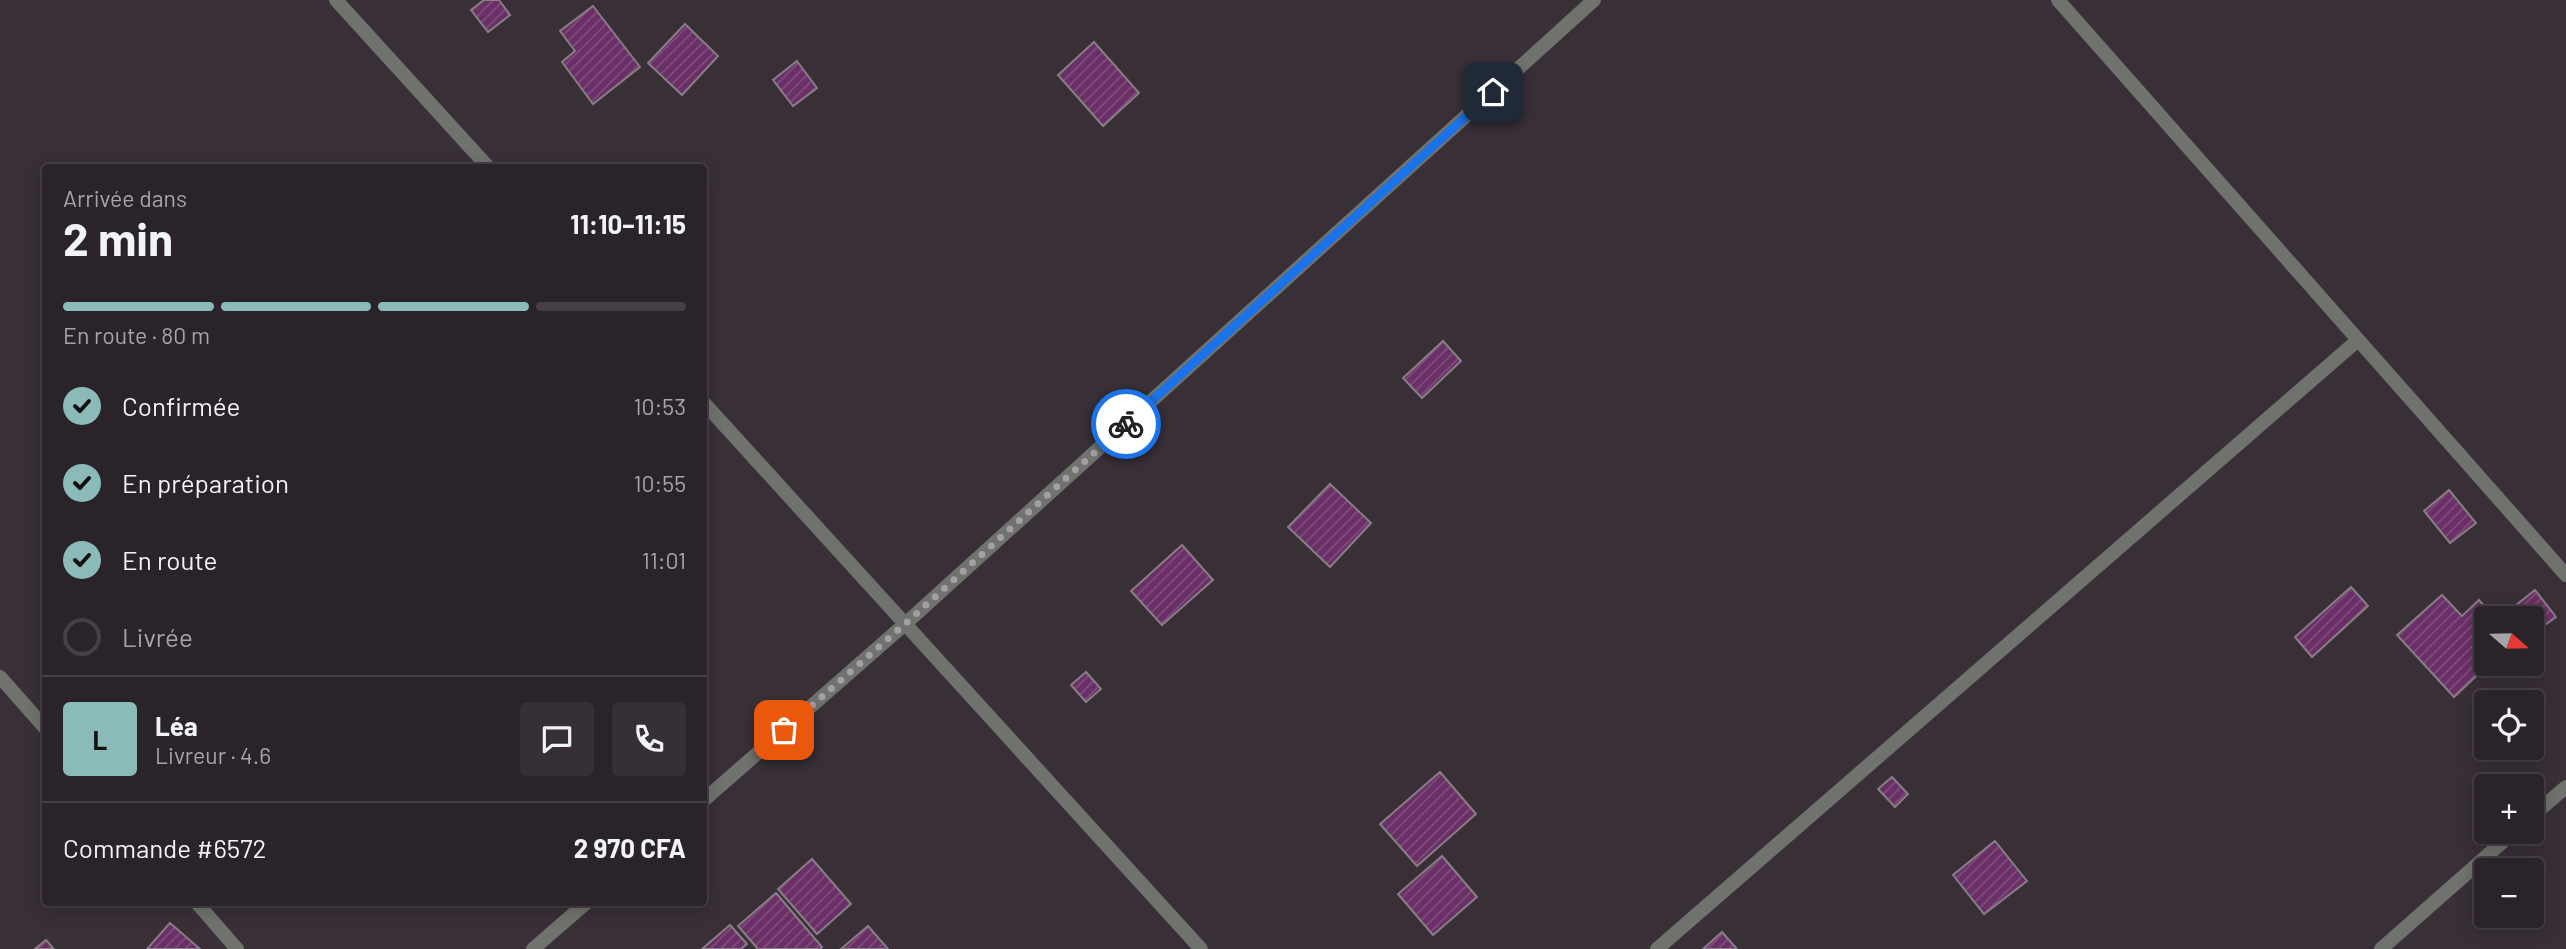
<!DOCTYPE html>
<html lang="fr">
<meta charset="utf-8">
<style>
body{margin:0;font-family:Barlow,sans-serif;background:#362f35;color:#f1f3f6;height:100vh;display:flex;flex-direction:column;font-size:26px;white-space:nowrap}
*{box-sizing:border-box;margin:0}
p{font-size:23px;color:#a5a4a8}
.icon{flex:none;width:38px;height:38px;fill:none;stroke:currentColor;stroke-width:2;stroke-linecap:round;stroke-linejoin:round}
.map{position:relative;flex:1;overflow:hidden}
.side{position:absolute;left:42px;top:164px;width:665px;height:742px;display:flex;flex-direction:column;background:#2a2329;border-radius:7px;box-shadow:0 4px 18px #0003,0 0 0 2px #464046}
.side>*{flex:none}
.needle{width:46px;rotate:110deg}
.controls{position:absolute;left:2474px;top:606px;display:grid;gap:14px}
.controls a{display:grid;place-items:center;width:70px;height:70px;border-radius:7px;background:#2a2329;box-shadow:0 4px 18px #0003,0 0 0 2px #464046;font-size:35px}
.pin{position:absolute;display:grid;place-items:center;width:60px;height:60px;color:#fff;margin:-30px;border-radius:14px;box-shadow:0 4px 10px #0006}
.courier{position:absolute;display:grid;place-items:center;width:70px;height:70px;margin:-35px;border:5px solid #1a73e8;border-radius:50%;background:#fff;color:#222;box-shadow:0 2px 9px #0007}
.overview em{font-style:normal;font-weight:700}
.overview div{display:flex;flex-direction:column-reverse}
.overview{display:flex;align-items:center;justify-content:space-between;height:119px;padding:0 21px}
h1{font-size:46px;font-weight:700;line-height:52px}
.bar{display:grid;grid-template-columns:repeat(4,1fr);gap:10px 7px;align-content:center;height:84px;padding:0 21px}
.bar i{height:9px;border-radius:5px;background:#464046}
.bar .active{background:#8bbbb9}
.bar p{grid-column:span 4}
.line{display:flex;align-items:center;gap:18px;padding:0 21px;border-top:2px solid #464046}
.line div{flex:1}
.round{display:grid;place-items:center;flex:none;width:74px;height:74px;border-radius:7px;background:#362f35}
ol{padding:0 21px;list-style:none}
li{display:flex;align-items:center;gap:21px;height:77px}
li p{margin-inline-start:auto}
li .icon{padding:7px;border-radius:50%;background:#8bbbb9;color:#111;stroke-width:4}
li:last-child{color:#a5a4a8}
li i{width:38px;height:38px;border:4px solid #464046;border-radius:50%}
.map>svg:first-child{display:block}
</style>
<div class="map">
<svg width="2566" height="949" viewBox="0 0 2566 949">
<defs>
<pattern id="building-hatch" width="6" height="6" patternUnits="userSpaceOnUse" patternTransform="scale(1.75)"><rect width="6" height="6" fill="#6a2f66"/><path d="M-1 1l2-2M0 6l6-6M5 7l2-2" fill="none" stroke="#7f4d7b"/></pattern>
</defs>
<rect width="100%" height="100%" fill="#382f37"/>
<path fill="url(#building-hatch)" stroke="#877d85" stroke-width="2" d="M484 0H499L510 15 488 32 471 10Z
M593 6 640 67 593 104 562 62 575 51 560 31Z
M685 24 718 56 682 95 648 63Z
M1094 42 1139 93 1103 126 1058 75Z
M797 61 817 88 793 106 773 80Z
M1443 341 1461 361 1422 398 1403 378Z
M1330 484 1371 523 1330 567 1288 527Z
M2449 490 2476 523 2450 543 2424 511Z
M1182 545 1213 580 1162 625 1131 591Z
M2351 587 2368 606 2312 657 2295 637Z
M2535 590 2556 617 2535 632 2532 629V618H2524L2515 606Z
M2442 595 2462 616 2479 600 2495 618H2487V663H2490L2454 697 2397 635Z
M1086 672 1101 689 1086 702 1071 685Z
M1440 772 1476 814 1417 866 1380 824Z
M1892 777 1908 794 1895 807 1878 789Z
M1995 841 2027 881 1984 914 1953 875Z
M1442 856 1477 897 1433 935 1398 894Z
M812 859 851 904 817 934 778 889Z
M776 893 822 947 820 949H758L738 926Z
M170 923 200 949H147Z
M730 925 747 944 741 949H702Z
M868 926 888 949H841Z
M1722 932 1737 949H1703Z
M46 940 54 949H35Z"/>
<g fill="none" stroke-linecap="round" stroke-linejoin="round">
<path stroke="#6f726d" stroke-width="14" d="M336 0 489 168
M2058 0 2566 575
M704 403 1201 949
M0 677 46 729
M704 800 905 624 1594 0
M2532 816 2566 787
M197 903 237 949
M533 949 586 903
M1657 949 2358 340
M2381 949 2515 831"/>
</g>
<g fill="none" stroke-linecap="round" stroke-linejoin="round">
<path stroke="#a59ea4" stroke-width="7" stroke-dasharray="0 12.6" d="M784 730 905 624 1126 424"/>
<path stroke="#1a73e8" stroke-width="9" d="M1126 424 1493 92"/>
</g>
</svg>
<div class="controls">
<a><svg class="needle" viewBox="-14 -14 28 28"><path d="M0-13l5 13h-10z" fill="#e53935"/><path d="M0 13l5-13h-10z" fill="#a5a4a8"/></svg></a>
<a><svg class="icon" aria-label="locate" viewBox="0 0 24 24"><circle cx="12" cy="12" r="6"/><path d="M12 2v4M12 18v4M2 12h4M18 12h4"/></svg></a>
<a>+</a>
<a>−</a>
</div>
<div class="pin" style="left:784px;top:730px;background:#ea580c"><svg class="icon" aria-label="bag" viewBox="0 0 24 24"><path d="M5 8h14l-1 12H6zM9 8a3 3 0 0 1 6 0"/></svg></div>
<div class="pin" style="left:1493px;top:92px;background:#1f2937"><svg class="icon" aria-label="home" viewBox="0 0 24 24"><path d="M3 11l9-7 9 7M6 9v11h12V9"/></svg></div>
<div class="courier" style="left:1126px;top:424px"><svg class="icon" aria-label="bike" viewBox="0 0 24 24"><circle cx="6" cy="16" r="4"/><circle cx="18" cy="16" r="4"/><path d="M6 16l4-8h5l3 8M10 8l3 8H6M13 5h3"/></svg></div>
<section class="side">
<div class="overview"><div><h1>2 min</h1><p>Arrivée dans</p></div><em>11:10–11:15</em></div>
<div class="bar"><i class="active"></i><i class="active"></i><i class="active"></i><i></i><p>En route · 80 m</p></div>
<ol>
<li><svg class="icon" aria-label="check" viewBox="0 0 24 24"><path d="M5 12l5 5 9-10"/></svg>Confirmée<p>10:53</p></li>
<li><svg class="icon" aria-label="check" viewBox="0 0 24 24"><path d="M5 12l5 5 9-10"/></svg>En préparation<p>10:55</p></li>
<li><svg class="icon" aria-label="check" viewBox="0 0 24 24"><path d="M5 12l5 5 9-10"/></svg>En route<p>11:01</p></li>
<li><i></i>Livrée</li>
</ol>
<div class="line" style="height:126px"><b class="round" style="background:#8bbbb9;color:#111">L</b><div><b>Léa</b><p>Livreur · 4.6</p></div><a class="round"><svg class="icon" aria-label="chat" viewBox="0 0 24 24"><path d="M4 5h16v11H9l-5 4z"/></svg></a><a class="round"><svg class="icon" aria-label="phone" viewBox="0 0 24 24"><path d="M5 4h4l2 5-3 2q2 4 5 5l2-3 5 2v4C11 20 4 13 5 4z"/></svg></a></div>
<div class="line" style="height:91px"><div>Commande #6572</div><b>2 970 CFA</b></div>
</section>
</div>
